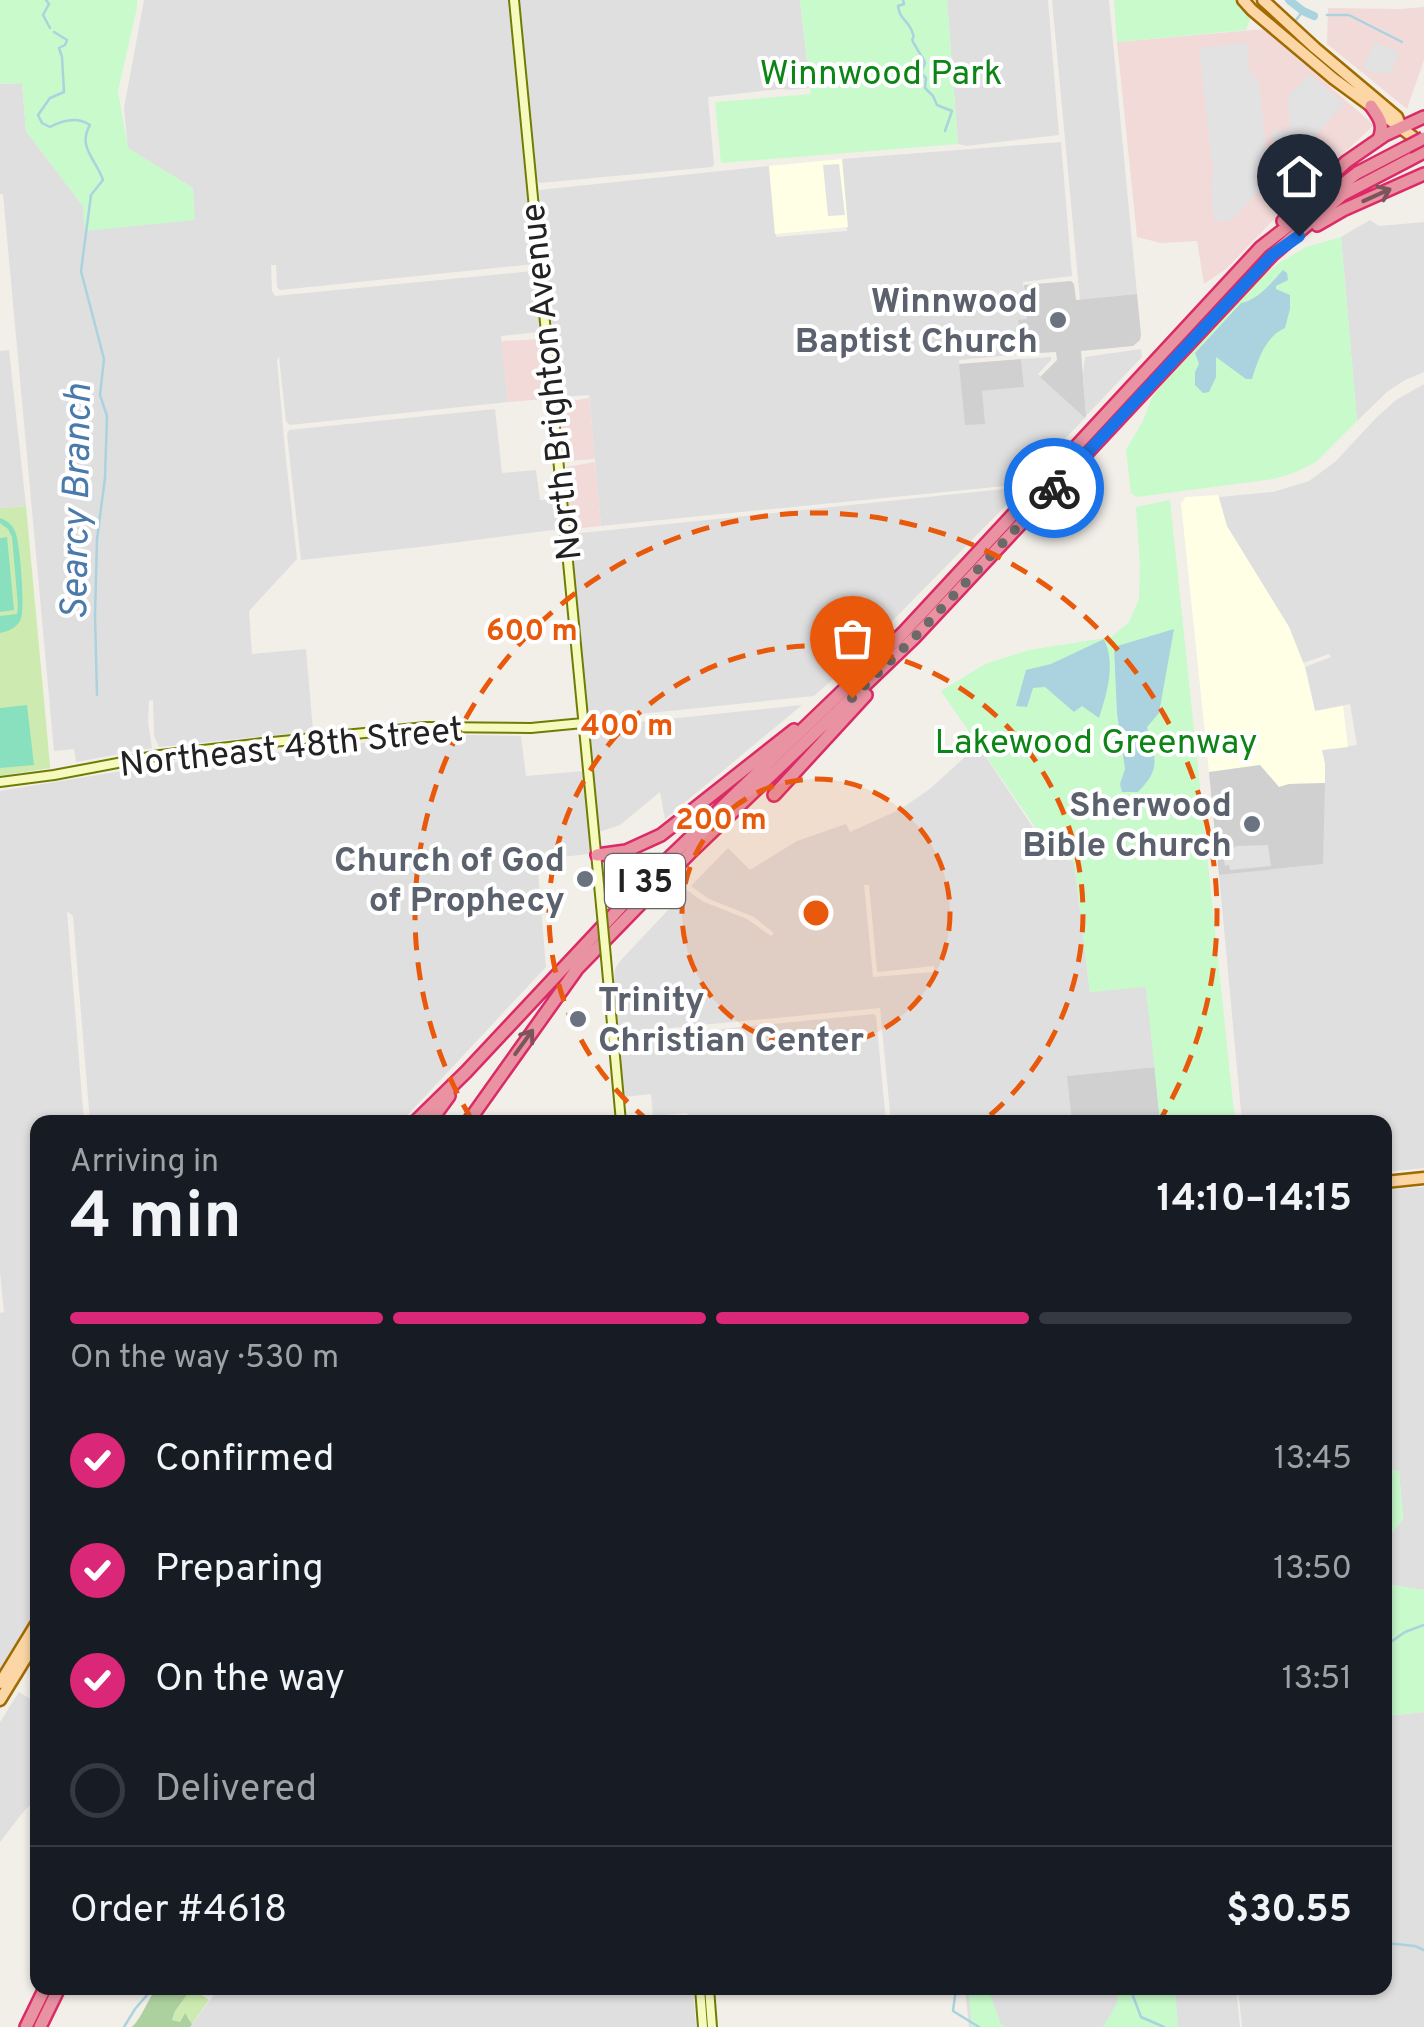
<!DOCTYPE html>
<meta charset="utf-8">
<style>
body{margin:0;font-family:Overpass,sans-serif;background:#242831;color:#f1f3f6;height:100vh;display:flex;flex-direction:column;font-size:38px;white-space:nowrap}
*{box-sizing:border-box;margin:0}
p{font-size:32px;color:#9ea1a6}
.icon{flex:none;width:55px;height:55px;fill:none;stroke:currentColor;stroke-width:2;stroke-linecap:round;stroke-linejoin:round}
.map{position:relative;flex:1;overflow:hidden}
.details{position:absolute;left:30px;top:1115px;width:1362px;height:880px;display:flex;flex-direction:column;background:#171b24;border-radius:20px;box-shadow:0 2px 8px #0004}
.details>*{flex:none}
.pin{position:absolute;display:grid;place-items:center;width:85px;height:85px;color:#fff;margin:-102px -42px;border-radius:50% 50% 50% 0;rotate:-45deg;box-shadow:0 0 10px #0007}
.pin .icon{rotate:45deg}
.courier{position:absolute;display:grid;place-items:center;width:100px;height:100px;margin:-50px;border:8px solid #1a73e8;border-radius:50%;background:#fff;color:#222;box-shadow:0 2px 12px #0007}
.summary em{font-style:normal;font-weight:700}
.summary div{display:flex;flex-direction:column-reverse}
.summary{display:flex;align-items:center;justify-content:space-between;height:170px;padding:0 40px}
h1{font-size:65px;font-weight:700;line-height:75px}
.bar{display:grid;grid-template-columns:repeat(4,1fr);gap:15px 10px;align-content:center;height:120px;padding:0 40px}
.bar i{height:12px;border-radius:8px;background:#363941}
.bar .selected{background:#db2777}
.bar p{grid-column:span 4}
.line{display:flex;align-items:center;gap:25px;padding:0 40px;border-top:2px solid #363941}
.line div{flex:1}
ol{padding:0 40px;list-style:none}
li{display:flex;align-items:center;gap:30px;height:110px}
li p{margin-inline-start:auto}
li .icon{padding:10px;border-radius:50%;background:#db2777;color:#fff;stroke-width:4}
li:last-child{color:#9ea1a6}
li i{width:55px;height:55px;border:5px solid #363941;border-radius:50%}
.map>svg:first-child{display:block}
</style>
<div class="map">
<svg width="1424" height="2027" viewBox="0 0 1424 2027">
<rect width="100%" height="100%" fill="#f2efe9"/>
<path fill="#e0dfdf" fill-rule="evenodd" d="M144 0H508L534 264 280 290 277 287 276 265H271L272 291 275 296 534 271 540 332 501 336 508 402 290 425 286 421 279 357 277 360 285 450 297 559 249 611 252 654 306 649 313 731 159 747 154 736 153 700 149 701 148 722 152 748 76 762 74 749 54 751 3 194H0V84L22 83 26 131 83 206 193 188 128 149 124 108Z
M519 0H800L810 88 789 90 781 89 708 97 714 165 712 167 540 183 537 180Z
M947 0H1048L1059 135 966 146 958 144Z
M1052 0H1109L1137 294 1080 300Z
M1061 142 1072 276 1023 282 1027 319 1018 321 1022 354 959 360 966 425 982 391 1024 387 1021 359 1051 357V360L1038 374 1085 418 1024 481 1005 486 601 526 589 395 561 397 557 393 539 190 769 166 776 237 847 231 842 159Z
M1370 220 1379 226 1424 222V372L1405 380 1388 391 1357 421 1341 237Z
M1141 349 1142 357 1086 416 1083 373 1085 357Z
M9 350 26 506 0 508V351Z
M1424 384V1168L1385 1172V1122H1242L1219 875 1322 864 1321 750 1357 745 1350 704 1315 711 1305 667 1331 657 1329 654 1303 663 1289 627 1226 526 1219 497 1273 492 1309 481 1335 462 1377 417 1396 400Z
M495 409 502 473 536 470 540 500 558 499 560 529 428 546 301 560 287 434 289 430Z
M1024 487 848 666 814 696 591 719 588 717 570 537 572 534Z
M802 705 665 819 660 792 620 825 599 832 590 727Z
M469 735 521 736 526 776 584 771 592 851 588 854 537 860 546 967 401 1122H90L73 916 67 911 84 1122H38L37 1614 0 1676V1313L4 1312 0 1272V791L171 763 430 736Z
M978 745 1048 850 1074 862 1090 992 1146 986 1155 1067 1068 1076 1072 1122H891L880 1008 618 1033 614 981 615 969 620 961 687 890 702 901 747 919 771 936 774 933 754 917 709 899 691 886 728 848 750 870 797 841 846 824 850 832 901 809 931 788ZM864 885H869L877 971 879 972 934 966V972L873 977Z
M874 1014 876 1016 886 1122H689L687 1113 653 1116 651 1094 624 1097 619 1039Z
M1424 1187V1590L1385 1584V1541L1403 1519 1399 1471 1385 1470V1190Z
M19 1692 37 1703V1798L24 1811 0 1842V1722Z
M1424 1712V2027H1242L1238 1988H1385V1716Z
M219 1988H693L696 2027H190Z
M965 1988H1236L1240 2027H969Z"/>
<path fill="#f2dad9" d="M1424 7V60L1407 109 1327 44 1328 8 1401 9Z
M1264 29 1374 125 1287 206 1226 269 1204 284 1197 241 1161 243 1137 237 1117 42Z
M541 339 546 399 508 402 501 341Z
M589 398 595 459 566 461 564 459 560 403Z
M595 462 601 526 573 529 570 526 566 467Z"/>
<path fill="#ffffe5" d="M842 159 848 227 775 234 769 166Z
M1218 495 1227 526 1289 627 1305 667 1315 711 1343 706 1348 747 1322 750 1325 764V783L1289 784 1279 787 1260 765 1209 772 1181 503 1186 497Z"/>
<path fill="#d0d0d0" d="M1071 281 1074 284 1076 300 1137 294 1141 335 1140 340 1133 346 1081 351 1086 416 1085 418 1040 377 1057 360 1056 352 1022 354 1018 320 1027 319 1024 285Z
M1021 359 1024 387 982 391 985 424 965 425 959 364Z
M1260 765 1279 787 1289 784 1325 783 1323 864 1219 875 1209 772Z
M1155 1067 1160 1122H1072L1067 1076Z"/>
<path fill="#cdebb0" d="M26 506 50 765V768L0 776V508Z
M192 1988 209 2000 192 2024 189 2018 184 2014 180 2022 172 2020 175 2011Z"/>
<path fill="#add19e" d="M157 1988H192L175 2011 172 2020 180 2022 185 2013 192 2024 190 2027H132C143 2016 147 2000 157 1988Z"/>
<path fill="#c8facc" d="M0 0H137V8L118 91 128 148 193 188 195 220 85 231 83 206 26 131 22 83 0 84Z
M800 0H947L958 144 721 163 715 102 811 94Z
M1114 0H1236L1251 16 1246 30 1117 42Z
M1341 237 1357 421 1316 462 1296 472 1274 479 1137 497 1131 493 1126 450 1143 421 1152 397 1195 346 1254 283 1279 263 1306 247Z
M1170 500 1235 1122H1160L1146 987 1090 992 1074 862 1048 850 1033 824 941 691 985 664 1029 650 1111 637 1129 622 1139 599 1140 565 1136 507Z
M1385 1470 1399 1471 1403 1519 1385 1541Z
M1385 1584 1424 1590V1712L1385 1716Z
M968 1988H988L1001 2024 1005 2027H972Z
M1118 1988H1175L1178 2027H1103L1117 2003Z"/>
<path fill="#88e0be" d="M0 518C8 521 13 525 16 534 20 547 26 611 20 621 15 629 8 631 0 633V616L17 614 18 606 12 537 8 529 0 523Z
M7 537 14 610 0 612V538Z
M27 705 34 765 0 768V708Z"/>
<path fill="#e2e2e2" d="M1375 42 1399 52 1391 73H1373L1363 68Z
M1247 43 1250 71 1259 83 1270 179 1231 220 1214 222 1211 186 1213 171 1199 48Z
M1309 74 1344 104 1304 147 1319 162 1305 179 1290 166 1284 171 1278 166 1271 131 1291 130 1287 97Z
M839 164 845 215 828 216 823 165Z
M1268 845 1271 866 1230 870 1229 865 1225 866 1223 854 1237 846Z"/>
<path fill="#aad3df" d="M1283 270 1287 273 1288 280 1276 286V289L1290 295V309L1285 328C1266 336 1258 359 1252 379H1246L1216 357V377L1209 392 1203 393 1195 385V372L1199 364 1195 353 1241 303C1258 300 1272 282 1283 270Z
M1174 629 1159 713 1147 727C1154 758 1163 767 1138 792H1122L1120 784 1125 769 1117 713 1114 647Z
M1104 639C1116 664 1107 693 1099 718L1082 706 1074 712 1045 687 1033 688 1027 707 1016 706 1026 670 1051 664Z"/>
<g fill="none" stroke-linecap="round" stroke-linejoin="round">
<path stroke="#aad3df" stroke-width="2.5" d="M46 0 49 4 43 15 50 28
M903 0 904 4 898 6C900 20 906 18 911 29 918 45 907 32 916 47 919 53 923 57 925 63L921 73 926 78 925 88 933 96 937 105 952 111 945 131
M1327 15H1349L1402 42
M1296 20 1303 11
M54 32 67 40 65 45 59 48 62 57 64 92 50 98 38 115 42 123 50 127C63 120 77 116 90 125 77 147 96 159 103 180L91 195 81 271 104 359 100 395 107 416 105 478 97 539 95 615 97 695
M1385 1646 1405 1632 1424 1625
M1385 1943 1415 1946 1424 1950
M956 1988 953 2011 979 2027
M1130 1988 1141 2017 1164 2027
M124 2027 135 2009 153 1988"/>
<path stroke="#aad3df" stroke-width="8" d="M1289 0 1303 11 1314 16"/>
<g stroke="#707d05" stroke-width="12">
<path id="secondary" d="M514 0 601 905
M0 782 54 775 160 755 262 743 426 727 531 728 583 723
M606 958 621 1122
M700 1988 703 2027
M709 1988 712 2027"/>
</g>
<g stroke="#a06b00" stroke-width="15">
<path id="primary" d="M1243 0 1252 10 1334 79 1424 145
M1263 0 1315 48 1397 117 1401 127
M1385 1182 1424 1178
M0 1683 38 1621
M0 1700 38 1638"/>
</g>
<g stroke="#dc2a67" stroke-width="16">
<path id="highway" d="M1371 106C1379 117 1385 125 1379 139
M1283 221 1346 162 1385 135 1424 117
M1317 225 1343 210 1424 174
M774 795 866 695
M597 855 626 851 661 835 794 730
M415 1122 466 1072 646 880 904 632 1261 247 1357 173 1407 147
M430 1122 449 1096
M468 1122 577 969 691 852 914 638 1272 255 1342 195 1424 152
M26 2027 45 1988
M40 2027 59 1988"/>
</g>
<use href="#secondary" stroke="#f7fabf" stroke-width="8"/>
<use href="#primary" stroke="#fcd6a4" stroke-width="10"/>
<use href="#highway" stroke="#e892a2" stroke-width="11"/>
<g stroke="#707d05" stroke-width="12" stroke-linecap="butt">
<path id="secondary-bridge" d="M601 905 606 958"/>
</g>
<g stroke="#dc2a67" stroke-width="16" stroke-linecap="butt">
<path id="highway-bridge" d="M1407 147 1424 138"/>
</g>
<use href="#secondary-bridge" stroke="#f7fabf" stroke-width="8"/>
<use href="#highway-bridge" stroke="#e892a2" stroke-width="11"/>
</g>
<defs><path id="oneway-shaft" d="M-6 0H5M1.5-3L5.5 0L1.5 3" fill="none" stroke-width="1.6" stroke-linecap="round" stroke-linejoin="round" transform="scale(2.5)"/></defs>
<g stroke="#7b545c">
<use href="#oneway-shaft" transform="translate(1377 195) rotate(-24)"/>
<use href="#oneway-shaft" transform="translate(524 1042) rotate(-54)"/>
</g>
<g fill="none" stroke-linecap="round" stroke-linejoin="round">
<path stroke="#6b6a68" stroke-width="10" stroke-dasharray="0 18" d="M852 698 914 638 1054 488"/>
<path stroke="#1a73e8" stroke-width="12" d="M1054 488 1272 255 1299 236"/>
</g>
<circle cx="816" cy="913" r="134" fill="#e8590c" fill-opacity=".12"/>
<g fill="none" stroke="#e8590c" stroke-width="5" stroke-dasharray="18 12">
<circle cx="816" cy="913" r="134"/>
<path d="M650 1122A267 267 0 1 1 982 1122"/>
<path d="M472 1120A401 401 0 1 1 1160 1120"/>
</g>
<g fill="#6b7280" stroke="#fff" stroke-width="4">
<circle cx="1058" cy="320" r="10"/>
<circle cx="1252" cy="824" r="10"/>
<circle cx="585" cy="879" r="10"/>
<circle cx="578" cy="1019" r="10"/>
</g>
<g text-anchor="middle" stroke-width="8" stroke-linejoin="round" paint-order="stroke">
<rect fill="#fff" stroke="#646464" stroke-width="2.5" x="605" y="854" width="80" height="54" rx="8"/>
<g font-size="32" font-weight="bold" fill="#222">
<text x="645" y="892">I 35</text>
</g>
<g font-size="35" fill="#0c8416" stroke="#fff">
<text x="881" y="84">Winnwood Park</text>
<text x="1096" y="753">Lakewood Greenway</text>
</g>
<g font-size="35" font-weight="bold" fill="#5b616d" stroke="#fff" text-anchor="end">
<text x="1038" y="312">Winnwood<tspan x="1038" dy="40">Baptist Church</tspan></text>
<text x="1232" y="816">Sherwood<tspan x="1232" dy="40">Bible Church</tspan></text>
<text x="565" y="871">Church of God<tspan x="565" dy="40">of Prophecy</tspan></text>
<text x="598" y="1011" text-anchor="start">Trinity<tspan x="598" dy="40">Christian Center</tspan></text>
</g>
<g font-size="35" fill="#222" stroke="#fff">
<text transform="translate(550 382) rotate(-96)" y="12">North Brighton Avenue</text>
<text transform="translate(291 746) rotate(-6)" y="12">Northeast 48th Street</text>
</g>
<g font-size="38" font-style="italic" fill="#4a7aab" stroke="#fff">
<text transform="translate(75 502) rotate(-89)" y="13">Searcy Branch</text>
</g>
</g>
<circle cx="816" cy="913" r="15" fill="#e8590c" stroke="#fff" stroke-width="5"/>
<g font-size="30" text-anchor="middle" font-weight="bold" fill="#e8590c" stroke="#fff" stroke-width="8" stroke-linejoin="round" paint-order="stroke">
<text x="532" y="640">600 m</text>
<text x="627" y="735">400 m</text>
<text x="721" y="829">200 m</text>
</g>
</svg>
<div class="pin" style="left:852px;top:698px;background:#ea580c"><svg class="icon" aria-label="bag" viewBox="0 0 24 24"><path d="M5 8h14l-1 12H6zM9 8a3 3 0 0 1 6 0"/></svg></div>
<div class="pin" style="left:1299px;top:236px;background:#1f2937"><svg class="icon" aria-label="home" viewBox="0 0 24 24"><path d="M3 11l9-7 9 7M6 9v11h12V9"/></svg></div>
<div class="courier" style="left:1054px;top:488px"><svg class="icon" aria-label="bike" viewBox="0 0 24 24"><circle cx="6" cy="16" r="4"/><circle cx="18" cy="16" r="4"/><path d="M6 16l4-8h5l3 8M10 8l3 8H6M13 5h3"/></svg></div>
<section class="details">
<div class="summary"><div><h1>4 min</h1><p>Arriving in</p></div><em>14:10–14:15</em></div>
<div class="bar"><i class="selected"></i><i class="selected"></i><i class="selected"></i><i></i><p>On the way · 530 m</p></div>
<ol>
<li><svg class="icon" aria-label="check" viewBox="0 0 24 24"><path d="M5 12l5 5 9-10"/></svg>Confirmed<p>13:45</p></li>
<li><svg class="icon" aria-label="check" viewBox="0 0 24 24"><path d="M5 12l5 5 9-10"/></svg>Preparing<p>13:50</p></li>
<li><svg class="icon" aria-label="check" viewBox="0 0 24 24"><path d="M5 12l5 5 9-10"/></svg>On the way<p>13:51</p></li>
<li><i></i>Delivered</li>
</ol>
<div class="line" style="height:130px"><div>Order #4618</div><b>$30.55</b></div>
</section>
</div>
